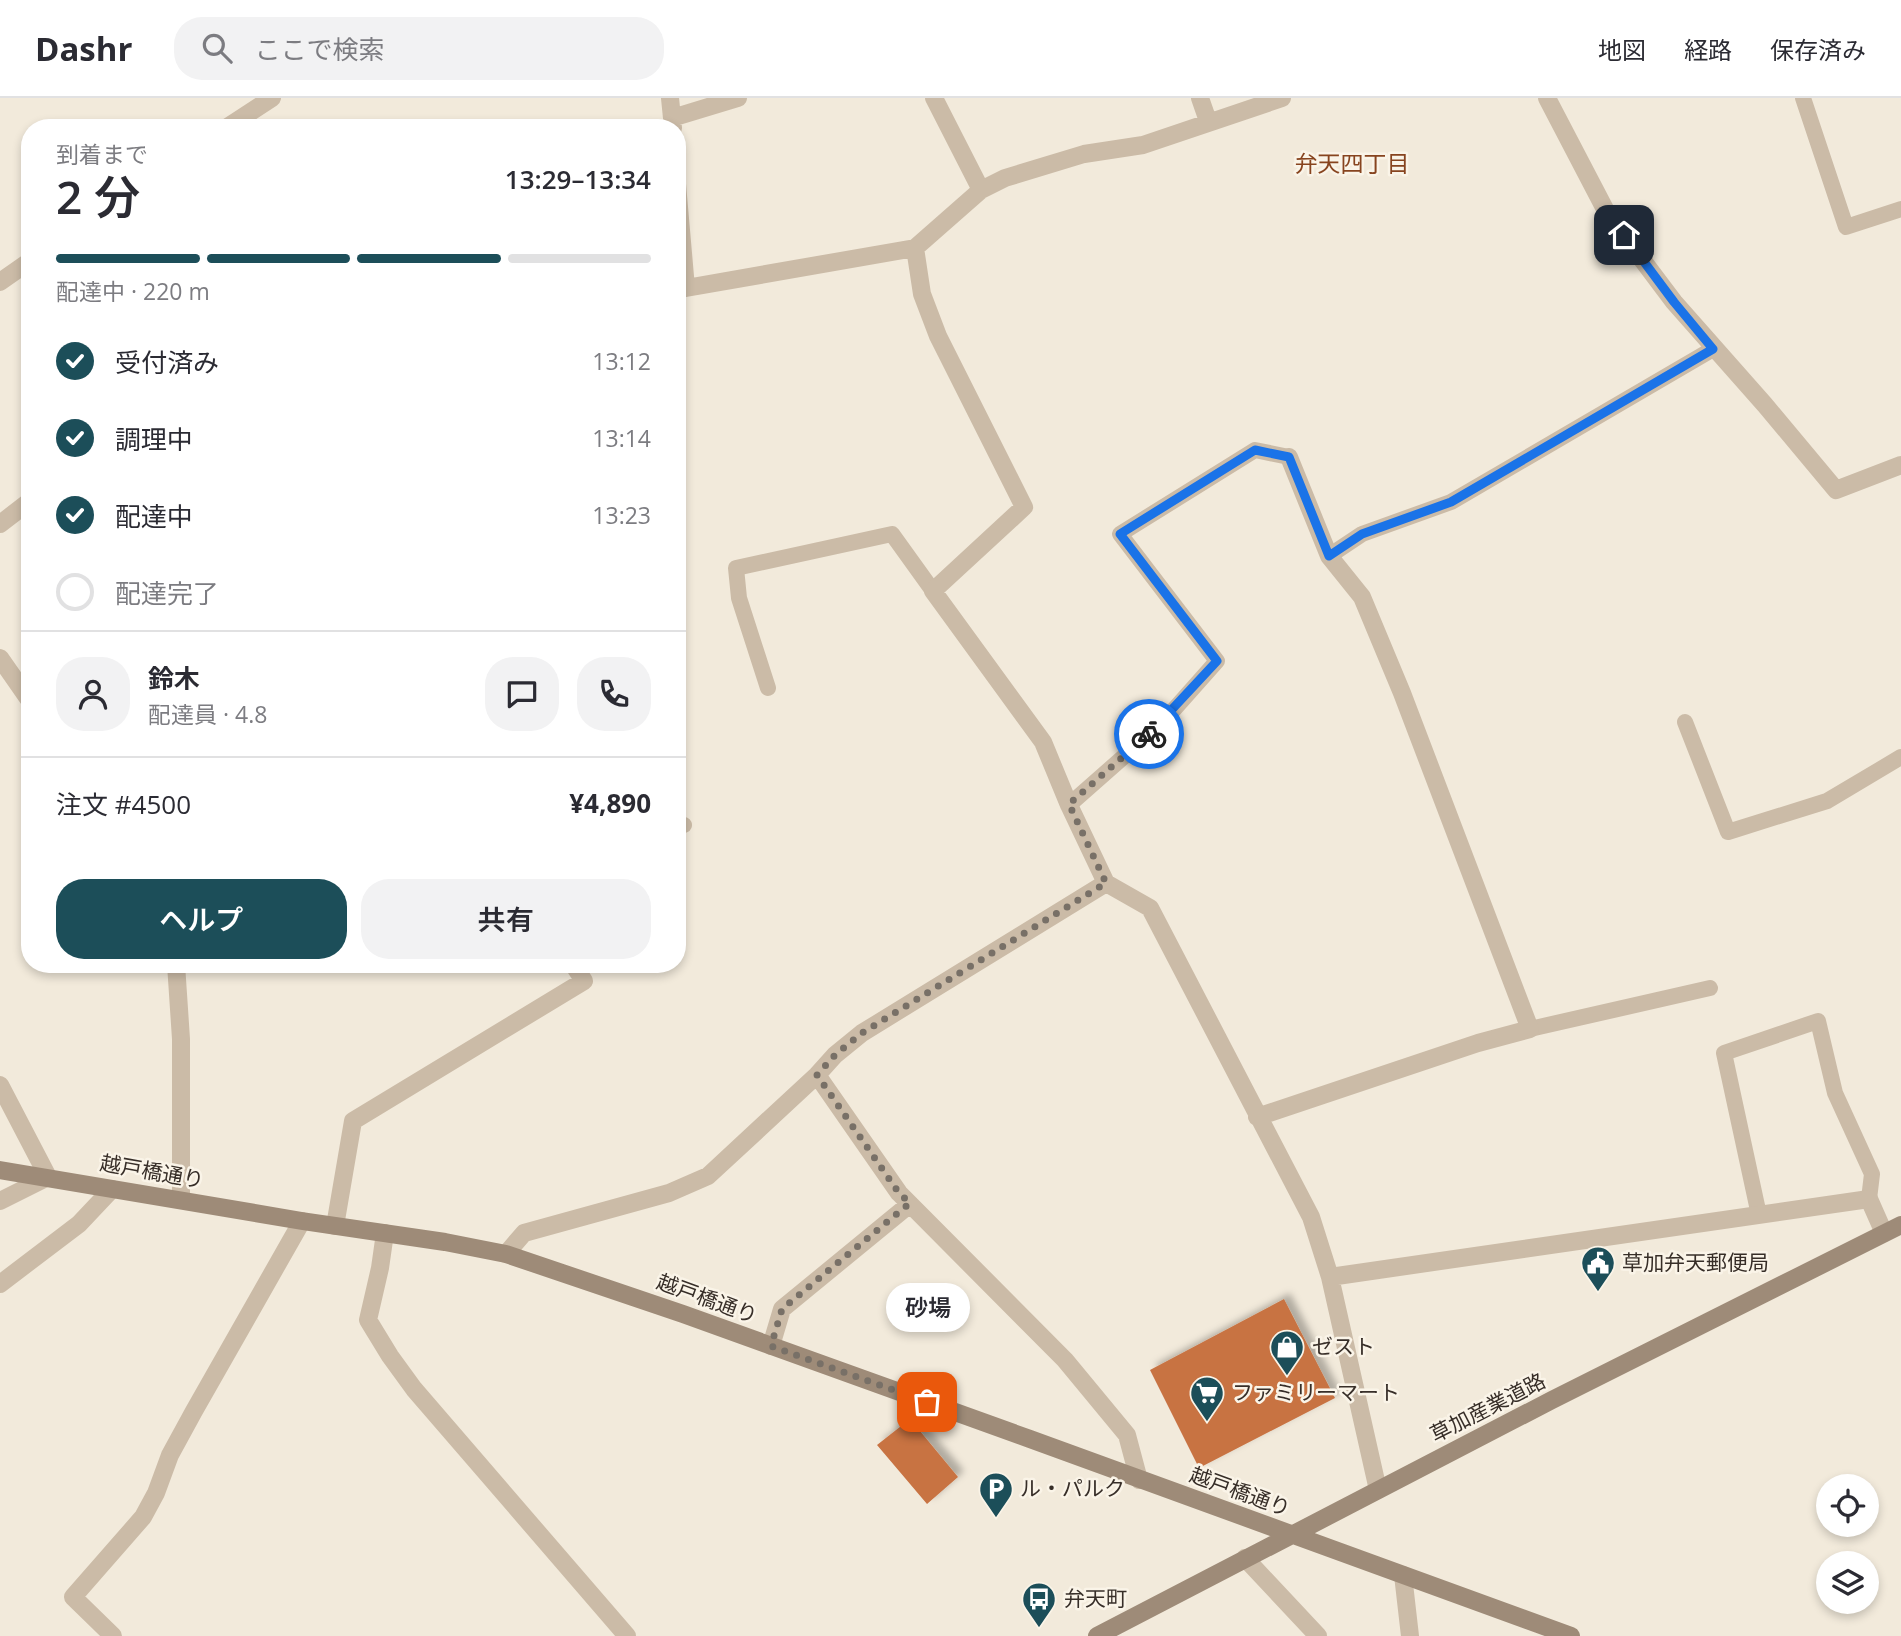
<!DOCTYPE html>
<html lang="ja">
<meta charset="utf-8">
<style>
body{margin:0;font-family:"Open Sans","Noto Sans JP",sans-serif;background:#f2f2f3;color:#2b2b33;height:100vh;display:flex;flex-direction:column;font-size:26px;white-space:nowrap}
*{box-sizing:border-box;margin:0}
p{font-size:23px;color:#7c7c81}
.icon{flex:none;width:38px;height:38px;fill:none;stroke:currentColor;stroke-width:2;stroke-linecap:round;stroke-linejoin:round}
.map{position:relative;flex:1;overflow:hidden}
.side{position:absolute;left:21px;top:21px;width:665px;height:854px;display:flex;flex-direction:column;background:#fff;border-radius:28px;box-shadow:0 4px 10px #0003}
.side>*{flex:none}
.buttons{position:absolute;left:1816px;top:1376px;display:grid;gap:14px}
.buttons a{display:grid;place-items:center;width:63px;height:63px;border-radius:50%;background:#fff;box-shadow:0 4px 10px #0003;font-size:35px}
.pin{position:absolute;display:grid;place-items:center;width:60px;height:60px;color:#fff;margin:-30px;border-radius:14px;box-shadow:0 4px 10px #0006}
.courier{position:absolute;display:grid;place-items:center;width:70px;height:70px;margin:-35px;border:5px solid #1a73e8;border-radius:50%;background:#fff;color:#222;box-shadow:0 2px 9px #0007}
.bubble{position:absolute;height:49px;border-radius:24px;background:#fff;box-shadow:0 4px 10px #0003;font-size:23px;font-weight:600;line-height:49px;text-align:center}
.headline em{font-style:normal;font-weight:600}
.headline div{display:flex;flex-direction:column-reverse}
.headline{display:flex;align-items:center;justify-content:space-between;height:119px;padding:0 35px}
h1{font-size:46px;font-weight:600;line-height:52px}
.bar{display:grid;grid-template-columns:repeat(4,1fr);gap:10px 7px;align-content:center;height:84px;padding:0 35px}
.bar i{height:9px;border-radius:5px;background:#e1e1e2}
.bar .on{background:#1c4e59}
.bar p{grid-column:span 4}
.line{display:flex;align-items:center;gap:18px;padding:0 35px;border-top:2px solid #e1e1e2}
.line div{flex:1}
.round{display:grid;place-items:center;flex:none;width:74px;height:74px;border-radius:28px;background:#f2f2f3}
ol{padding:0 35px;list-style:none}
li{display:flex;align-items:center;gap:21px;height:77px}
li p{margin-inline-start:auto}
li .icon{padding:7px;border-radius:50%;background:#1c4e59;color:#fff;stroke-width:4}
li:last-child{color:#7c7c81}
li i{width:38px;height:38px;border:4px solid #e1e1e2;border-radius:50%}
.cta{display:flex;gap:14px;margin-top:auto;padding:14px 35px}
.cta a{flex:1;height:80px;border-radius:28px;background:#1c4e59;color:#fff;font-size:28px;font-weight:600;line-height:80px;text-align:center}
.cta a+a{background:#f2f2f3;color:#2b2b33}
header{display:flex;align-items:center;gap:42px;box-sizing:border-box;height:98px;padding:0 35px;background:#fff;border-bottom:2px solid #e1e1e2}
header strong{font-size:33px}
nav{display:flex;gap:38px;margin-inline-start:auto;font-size:24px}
.search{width:490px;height:63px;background:#f2f2f3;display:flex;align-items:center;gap:18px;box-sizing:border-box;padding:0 24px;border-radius:28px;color:#7c7c81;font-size:26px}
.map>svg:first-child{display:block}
</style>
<header>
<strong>Dashr</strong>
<div class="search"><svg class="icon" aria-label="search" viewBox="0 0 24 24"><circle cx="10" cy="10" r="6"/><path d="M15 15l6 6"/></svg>ここで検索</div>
<nav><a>地図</a><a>経路</a><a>保存済み</a></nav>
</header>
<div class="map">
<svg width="1901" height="1538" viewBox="0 0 1901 1538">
<defs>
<filter id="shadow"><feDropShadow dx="6" dy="-6" stdDeviation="3.5" flood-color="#0004"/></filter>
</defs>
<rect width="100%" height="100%" fill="#f2eadb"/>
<path fill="#c87343" filter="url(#shadow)" d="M1284 1201 1335 1300 1199 1370 1150 1272Z
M910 1321 958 1379 927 1406 877 1347Z"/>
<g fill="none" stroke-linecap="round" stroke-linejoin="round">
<path stroke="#cbbba7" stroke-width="16" d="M1803 0 1846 129 1901 111
M1329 458 1362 436 1451 404 1713 251
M768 590 739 500 736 470 892 436 933 493
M1685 624 1728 734 1827 703 1901 659
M1069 707 1162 625 1217 563 1120 436 1255 352 1289 359
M677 730 684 727
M1530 931 1710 890
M1759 1117 1724 955 1818 923 1835 995 1872 1076 1869 1101"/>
<path stroke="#cbbba7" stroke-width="18" d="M670 0 673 30
M934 0 981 92 1005 80 1084 56 1143 47 1282 0
M1200 0 1208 23
M1547 0 1607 115 1674 204 1765 307 1836 392 1901 367
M672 20 738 0
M226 30 272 0
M677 86 686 190 915 150 981 92
M915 150 922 196 938 238 1024 409 933 493 1043 644 1069 707 1106 785 1150 810 1311 1119 1330 1179 1378 1392
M0 184 30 163
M0 426 30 403
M0 560 30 603
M176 866 181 941V1102
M817 977 899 1095 1065 1262 1127 1337 1139 1382
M0 987 48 1079 0 1103
M1257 1019 1478 945 1530 931 1402 595 1362 499 1329 458 1289 359
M335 1128 353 1023 584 883 573 866
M385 1135 380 1170 368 1222 390 1258 414 1291 627 1538
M506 1156 524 1135 669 1095 708 1078 817 977 835 957 862 935 1106 785
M1330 1179 1869 1101 1884 1135
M0 1186 79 1126 112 1091
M771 1248 782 1211 910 1106
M1245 1460 1318 1538
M1403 1477 1410 1538
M113 1538 73 1499 143 1419 156 1395 170 1357 194 1313 302 1123"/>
<path stroke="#9e8b78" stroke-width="18" d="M0 1072 302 1123 445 1144 506 1156 683 1216 1030 1341 1571 1538
M1097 1538 1552 1302 1901 1127"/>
</g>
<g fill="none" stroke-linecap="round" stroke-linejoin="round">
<path stroke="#787067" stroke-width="7" stroke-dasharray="0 12.6" d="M927 1304 771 1248 782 1211 910 1105 899 1095 817 977 835 957 862 935 1106 785 1069 706 1149 636"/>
<path stroke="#1a73e8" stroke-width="9" d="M1149 636 1217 563 1120 436 1255 352 1289 359 1329 458 1362 436 1451 404 1713 251 1674 204 1624 137"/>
</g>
<defs>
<g id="civic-pin" transform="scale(1.75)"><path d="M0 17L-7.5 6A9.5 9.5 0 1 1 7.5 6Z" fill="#1c4e59" stroke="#faf4e8"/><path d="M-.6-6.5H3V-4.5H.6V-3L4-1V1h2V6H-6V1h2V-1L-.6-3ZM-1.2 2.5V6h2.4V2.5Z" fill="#fff"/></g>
<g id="shop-pin" transform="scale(1.75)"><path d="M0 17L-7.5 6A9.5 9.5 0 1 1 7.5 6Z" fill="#1c4e59" stroke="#faf4e8"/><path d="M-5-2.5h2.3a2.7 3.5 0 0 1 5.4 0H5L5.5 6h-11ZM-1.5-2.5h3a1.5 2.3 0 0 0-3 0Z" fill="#fff"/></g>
<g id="supermarket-pin" transform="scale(1.75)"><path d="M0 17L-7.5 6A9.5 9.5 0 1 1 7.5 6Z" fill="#1c4e59" stroke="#faf4e8"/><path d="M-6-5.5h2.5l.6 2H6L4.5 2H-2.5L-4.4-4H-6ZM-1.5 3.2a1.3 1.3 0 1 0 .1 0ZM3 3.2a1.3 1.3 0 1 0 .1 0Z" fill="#fff"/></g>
<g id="parking-pin" transform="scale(1.75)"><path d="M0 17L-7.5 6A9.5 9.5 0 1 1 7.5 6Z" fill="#1c4e59" stroke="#faf4e8"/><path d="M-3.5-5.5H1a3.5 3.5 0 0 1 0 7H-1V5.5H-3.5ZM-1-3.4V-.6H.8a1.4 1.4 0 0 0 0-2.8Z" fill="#fff"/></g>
<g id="bus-pin" transform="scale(1.75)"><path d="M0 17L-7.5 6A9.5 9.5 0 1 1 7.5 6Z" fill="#1c4e59" stroke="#faf4e8"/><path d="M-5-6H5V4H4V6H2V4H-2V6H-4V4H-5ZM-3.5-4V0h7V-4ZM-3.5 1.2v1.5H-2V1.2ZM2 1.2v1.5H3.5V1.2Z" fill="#fff"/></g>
</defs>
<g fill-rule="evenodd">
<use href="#civic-pin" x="1598" y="1165"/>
<use href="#shop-pin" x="1287" y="1249"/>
<use href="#supermarket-pin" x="1207" y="1295"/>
<use href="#parking-pin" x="996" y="1391"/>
<use href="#bus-pin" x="1039" y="1501"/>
</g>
<g text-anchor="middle" stroke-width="5" stroke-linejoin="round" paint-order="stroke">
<g font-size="21" fill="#372e28" stroke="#faf4e8">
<text transform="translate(152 1074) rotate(10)" y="7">越戸橋通り</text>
<text transform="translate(707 1201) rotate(20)" y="7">越戸橋通り</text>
<text transform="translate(1488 1310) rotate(-27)" y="7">草加産業道路</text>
<text transform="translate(1240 1394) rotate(20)" y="7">越戸橋通り</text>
</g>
<g font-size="21" fill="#372e28" stroke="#faf4e8" text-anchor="start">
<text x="1622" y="1172">草加弁天郵便局</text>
<text x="1312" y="1256">ゼスト</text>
<text x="1232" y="1302">ファミリーマート</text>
<text x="1020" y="1398">ル・パルク</text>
<text x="1064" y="1508">弁天町</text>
</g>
<g font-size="23" fill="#87441f" stroke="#faf4e8">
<text x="1352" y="74">弁天四丁目</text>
</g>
</g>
</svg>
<div class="buttons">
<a><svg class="icon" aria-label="locate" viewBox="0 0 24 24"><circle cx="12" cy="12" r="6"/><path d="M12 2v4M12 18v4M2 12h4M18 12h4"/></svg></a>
<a><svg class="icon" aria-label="layers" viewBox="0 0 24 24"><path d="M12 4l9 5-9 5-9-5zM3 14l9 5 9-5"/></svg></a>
</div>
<div class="pin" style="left:927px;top:1304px;background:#ea580c"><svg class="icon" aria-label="bag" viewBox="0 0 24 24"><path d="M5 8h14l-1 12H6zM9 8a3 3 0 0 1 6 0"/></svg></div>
<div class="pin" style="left:1624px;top:137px;background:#1f2937"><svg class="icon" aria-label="home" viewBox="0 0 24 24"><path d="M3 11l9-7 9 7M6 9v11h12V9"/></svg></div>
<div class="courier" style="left:1149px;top:636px"><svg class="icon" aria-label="bike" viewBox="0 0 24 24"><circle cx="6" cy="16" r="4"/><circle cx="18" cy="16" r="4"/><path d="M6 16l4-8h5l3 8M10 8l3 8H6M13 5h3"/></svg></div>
<div class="bubble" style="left:886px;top:1185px;width:84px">砂場</div>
<section class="side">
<div class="headline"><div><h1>2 分</h1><p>到着まで</p></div><em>13:29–13:34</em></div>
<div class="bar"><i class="on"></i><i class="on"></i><i class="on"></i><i></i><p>配達中 · 220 m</p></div>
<ol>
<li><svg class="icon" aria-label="check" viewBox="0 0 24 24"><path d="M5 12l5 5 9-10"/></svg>受付済み<p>13:12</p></li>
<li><svg class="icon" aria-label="check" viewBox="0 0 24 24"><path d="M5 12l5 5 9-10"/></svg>調理中<p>13:14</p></li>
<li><svg class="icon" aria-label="check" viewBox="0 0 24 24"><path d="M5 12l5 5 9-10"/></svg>配達中<p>13:23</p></li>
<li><i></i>配達完了</li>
</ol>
<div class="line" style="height:126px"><a class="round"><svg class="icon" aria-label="person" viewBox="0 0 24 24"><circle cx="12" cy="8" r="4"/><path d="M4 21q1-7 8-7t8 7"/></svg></a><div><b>鈴木</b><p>配達員 · 4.8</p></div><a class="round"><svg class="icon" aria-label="chat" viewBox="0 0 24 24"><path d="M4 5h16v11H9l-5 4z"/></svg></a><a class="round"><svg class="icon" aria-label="phone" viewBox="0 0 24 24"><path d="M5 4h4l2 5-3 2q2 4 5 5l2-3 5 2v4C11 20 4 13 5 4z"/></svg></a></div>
<div class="line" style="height:91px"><div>注文 #4500</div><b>¥4,890</b></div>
<div class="cta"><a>ヘルプ</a><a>共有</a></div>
</section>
</div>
